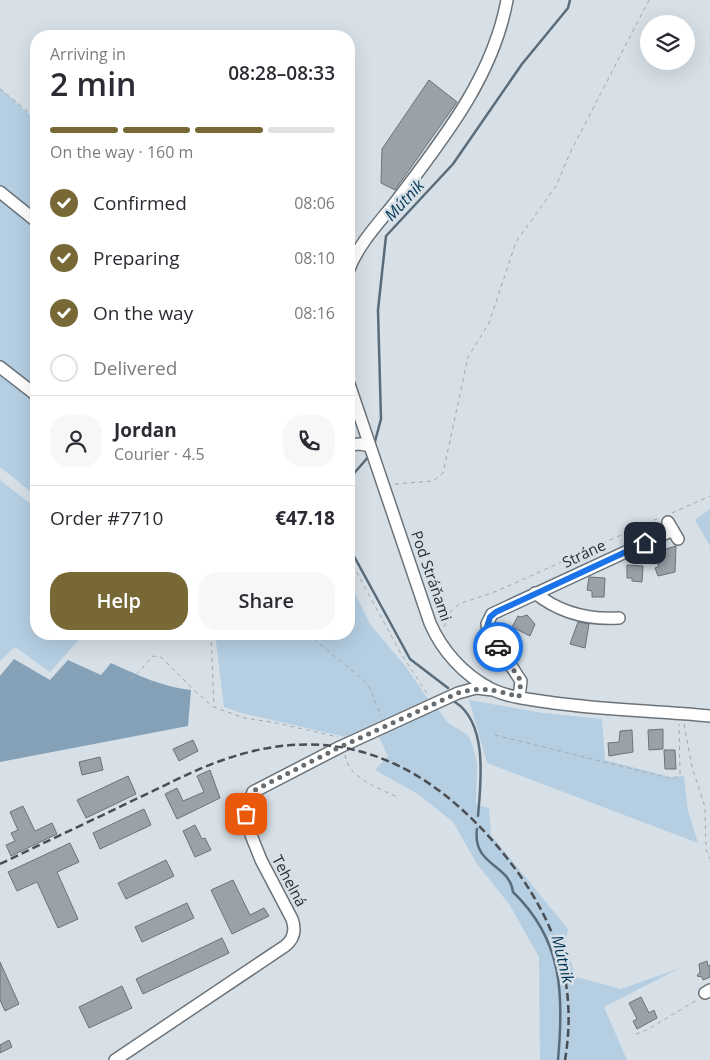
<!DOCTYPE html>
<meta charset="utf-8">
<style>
body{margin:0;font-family:"Open Sans",sans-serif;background:#f7f7f7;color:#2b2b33;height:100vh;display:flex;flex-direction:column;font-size:19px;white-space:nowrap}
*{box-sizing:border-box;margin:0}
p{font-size:16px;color:#7c7c81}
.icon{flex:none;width:28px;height:28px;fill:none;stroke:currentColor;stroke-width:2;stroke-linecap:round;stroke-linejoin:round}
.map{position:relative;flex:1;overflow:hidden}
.panel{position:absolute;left:30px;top:30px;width:325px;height:610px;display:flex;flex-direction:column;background:#fff;border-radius:20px;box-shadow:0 5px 20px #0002}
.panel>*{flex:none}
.buttons{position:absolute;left:640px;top:15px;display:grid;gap:10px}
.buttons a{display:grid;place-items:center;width:55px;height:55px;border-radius:50%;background:#fff;box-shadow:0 5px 20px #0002;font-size:25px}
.pin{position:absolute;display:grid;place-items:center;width:42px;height:42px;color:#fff;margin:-21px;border-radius:10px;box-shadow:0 2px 8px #0006}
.courier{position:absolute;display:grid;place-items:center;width:50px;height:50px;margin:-25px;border:4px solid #1a73e8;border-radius:50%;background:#fff;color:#222;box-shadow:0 1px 6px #0007}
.overview em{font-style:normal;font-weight:600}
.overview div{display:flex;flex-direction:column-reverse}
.overview{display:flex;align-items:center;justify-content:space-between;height:85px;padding:0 20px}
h1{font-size:32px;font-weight:600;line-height:38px}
.bar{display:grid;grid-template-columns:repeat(4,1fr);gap:8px 5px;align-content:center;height:60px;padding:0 20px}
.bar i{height:6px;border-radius:4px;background:#e1e1e2}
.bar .active{background:#786836}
.bar p{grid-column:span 4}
.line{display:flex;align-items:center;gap:12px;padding:0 20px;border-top:1px solid #e1e1e2}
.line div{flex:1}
.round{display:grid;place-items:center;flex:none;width:52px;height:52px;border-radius:20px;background:#f7f7f7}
ol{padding:0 20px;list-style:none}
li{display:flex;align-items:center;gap:15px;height:55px}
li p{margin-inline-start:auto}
li .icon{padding:5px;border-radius:50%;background:#786836;color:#fff;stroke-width:4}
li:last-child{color:#7c7c81}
li i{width:28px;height:28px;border:2px solid #e1e1e2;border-radius:50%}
.action{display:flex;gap:10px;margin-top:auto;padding:10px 20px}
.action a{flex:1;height:58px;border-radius:20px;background:#786836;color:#fff;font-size:20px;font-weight:600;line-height:58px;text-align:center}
.action a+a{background:#f7f7f7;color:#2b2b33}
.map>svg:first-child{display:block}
</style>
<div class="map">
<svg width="710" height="1060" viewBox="0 0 710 1060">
<rect width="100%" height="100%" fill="#d7e0e7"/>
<path fill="#b5cee2" d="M0 88 36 120V496L0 467Z
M0 480 36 508V634H84L50 672 15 647 0 661Z
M710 509V546L695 520Z
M349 581 370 624 406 667 428 699 345 737 238 712 224 707 215 634H349Z
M469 700 543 713 602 719 605 760 670 777 684 776 688 811 698 843 487 763Z
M438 709 448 723 468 735 472 744 477 763 476 805 489 808 491 835 568 929 565 944 576 977 621 989 680 968 604 1007 627 1060H540L539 957 509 904 477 864 453 822 418 794 375 770 388 756 379 737Z"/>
<path fill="#85a1b8" d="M14 659 50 680 68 660 101 675 111 663C137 675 163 687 191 690L188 726 0 762V676Z"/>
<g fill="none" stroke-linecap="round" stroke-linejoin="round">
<path stroke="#586c7c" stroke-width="2.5" d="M374 445 381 419 378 310 386 236 453 164 522 64 568 8 570 0
M349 479 370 455
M349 547 410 659 448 688
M455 702C488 723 481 782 478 816
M477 829C472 866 510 864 513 892 563 940 564 995 558 1060"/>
</g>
<path fill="#9aa2a9" stroke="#6b7379" d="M429 80 457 102 395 190 381 183 382 149Z
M676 546 675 572 658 576 655 568 658 567 659 551Z
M627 565 643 566 642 582 632 581V578H627Z
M589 577 605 578 604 597H592V591L587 590Z
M527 615 535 624 530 636 512 627 518 616 521 617Z
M578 622 589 624 585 648 570 644Z
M663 729V749L649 750 648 730Z
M632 730 633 752 609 756 608 743 619 742 620 731Z
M193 740 198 751 179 761 173 749Z
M664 750H675L676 769H665Z
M100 757 103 770 82 775 79 762Z
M210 770 220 798 177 819 165 794 177 788 183 801 204 792 197 776Z
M128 776 136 794 86 818 77 800Z
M23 806 35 831 52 823 57 834 11 856 6 845 15 841 11 833 18 830 10 812Z
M144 809 151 825 100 849 93 833Z
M195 825 202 839 205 838 211 850 195 857 183 831Z
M70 843 79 862 57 872 78 919 58 928 37 882 17 891 8 872Z
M166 860 174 876 126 899 118 883Z
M233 880 250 915 264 908 269 916 232 934 211 890Z
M187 903 194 918 142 942 135 927Z
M222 938 229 953 143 994 136 979Z
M707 961 708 966 710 965V977L703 980 702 977 697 976 700 972 699 964Z
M0 962 19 1004 5 1011 0 1000Z
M122 986 132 1008 89 1028 79 1007Z
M641 997 649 1013 654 1010 657 1018 637 1029 633 1021 637 1019 629 1003Z
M9 1040 12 1047 0 1053V1045Z"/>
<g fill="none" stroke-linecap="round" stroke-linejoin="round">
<g stroke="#6c747a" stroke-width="14">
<path id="minor" d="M0 192 36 221
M349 269C359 243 380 222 397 200 443 139 493 77 507 0
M0 367 36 395
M349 384 430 623C442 651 464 675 491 689 510 698 534 700 554 703 606 710 658 711 710 716
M349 445 360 444 370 446
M668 522 678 539
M535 593C560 613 588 620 619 618
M519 697 521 681 488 631 487 624 492 614 673 530
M705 993 710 990
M115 1060 285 946C294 939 296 930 292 919L261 860 251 835 247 810 253 792 340 747 458 693 476 688 493 690"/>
</g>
<path stroke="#a2a9af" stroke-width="1" stroke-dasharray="4 4" stroke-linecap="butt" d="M0 89 36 118
M395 484 433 481 443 473 468 357 489 323 516 242 556 186 570 153 649 0
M672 513 710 496
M349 558 400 652 428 695
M444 627 450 612 459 604 497 591 659 518
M211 634 214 707 244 718 277 723 338 737
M308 634 368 684 381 716
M130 679 135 676 153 656 161 657 195 691 213 707
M684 724 692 767 705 807 706 849 710 859
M495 735 673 779 680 774 679 724
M345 755C348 778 379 788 397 797
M636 1034 647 1030 697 1000"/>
<use href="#minor" stroke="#fff" stroke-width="11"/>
<path stroke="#4a4e52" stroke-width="2.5" stroke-dasharray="8 4" stroke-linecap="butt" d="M0 864C45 842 91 821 136 799 165 786 193 770 223 760 341 718 433 765 507 858 555 919 578 982 565 1060"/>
</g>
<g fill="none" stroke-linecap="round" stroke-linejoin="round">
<path stroke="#676c71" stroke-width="5" stroke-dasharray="0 9" d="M246 814 248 800 255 790 340 747 458 693C482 686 495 690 519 697L521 681 498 647"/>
<path stroke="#1a73e8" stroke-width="6" d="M498 647 487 627 490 617 496 612 645 543"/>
</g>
<g text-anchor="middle" stroke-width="5" stroke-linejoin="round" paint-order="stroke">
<g font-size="15" fill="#2b2e31" stroke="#d7e0e7">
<text transform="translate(584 554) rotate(-25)" y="5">Stráne</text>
<text transform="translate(431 576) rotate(71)" y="5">Pod Stráňami</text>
<text transform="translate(289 881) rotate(62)" y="5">Tehelná</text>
</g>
<g font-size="16" font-style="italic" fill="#003655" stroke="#d7e0e7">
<text transform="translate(404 200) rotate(-47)" y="6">Mútnik</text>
<text transform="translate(563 959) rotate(76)" y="6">Mútnik</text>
</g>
</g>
</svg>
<div class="buttons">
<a><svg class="icon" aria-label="layers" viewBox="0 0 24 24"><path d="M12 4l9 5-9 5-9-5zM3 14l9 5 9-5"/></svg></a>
</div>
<div class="pin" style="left:246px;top:814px;background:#ea580c"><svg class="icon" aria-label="bag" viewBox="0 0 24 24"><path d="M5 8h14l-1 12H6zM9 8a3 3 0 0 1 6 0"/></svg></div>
<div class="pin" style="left:645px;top:543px;background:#1f2937"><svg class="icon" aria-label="home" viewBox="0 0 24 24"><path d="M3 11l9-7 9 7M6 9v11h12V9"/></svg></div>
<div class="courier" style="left:498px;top:647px"><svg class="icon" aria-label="car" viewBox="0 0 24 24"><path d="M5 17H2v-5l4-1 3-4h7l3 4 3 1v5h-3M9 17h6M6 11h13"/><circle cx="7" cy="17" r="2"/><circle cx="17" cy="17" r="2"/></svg></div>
<section class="panel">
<div class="overview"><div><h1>2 min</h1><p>Arriving in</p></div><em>08:28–08:33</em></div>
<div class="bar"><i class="active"></i><i class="active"></i><i class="active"></i><i></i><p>On the way · 160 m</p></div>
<ol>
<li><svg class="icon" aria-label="check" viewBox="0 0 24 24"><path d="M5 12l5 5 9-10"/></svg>Confirmed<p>08:06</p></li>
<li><svg class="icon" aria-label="check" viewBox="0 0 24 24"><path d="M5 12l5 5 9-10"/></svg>Preparing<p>08:10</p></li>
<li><svg class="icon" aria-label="check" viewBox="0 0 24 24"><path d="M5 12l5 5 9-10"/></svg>On the way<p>08:16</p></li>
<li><i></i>Delivered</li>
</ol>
<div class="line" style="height:90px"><a class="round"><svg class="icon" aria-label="person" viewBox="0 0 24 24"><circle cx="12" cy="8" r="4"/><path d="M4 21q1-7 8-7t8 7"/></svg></a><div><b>Jordan</b><p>Courier · 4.5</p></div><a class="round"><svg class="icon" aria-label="phone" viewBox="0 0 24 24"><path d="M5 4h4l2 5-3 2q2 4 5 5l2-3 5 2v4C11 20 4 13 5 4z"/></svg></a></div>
<div class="line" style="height:65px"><div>Order #7710</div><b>€47.18</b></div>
<div class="action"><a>Help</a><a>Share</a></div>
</section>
</div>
